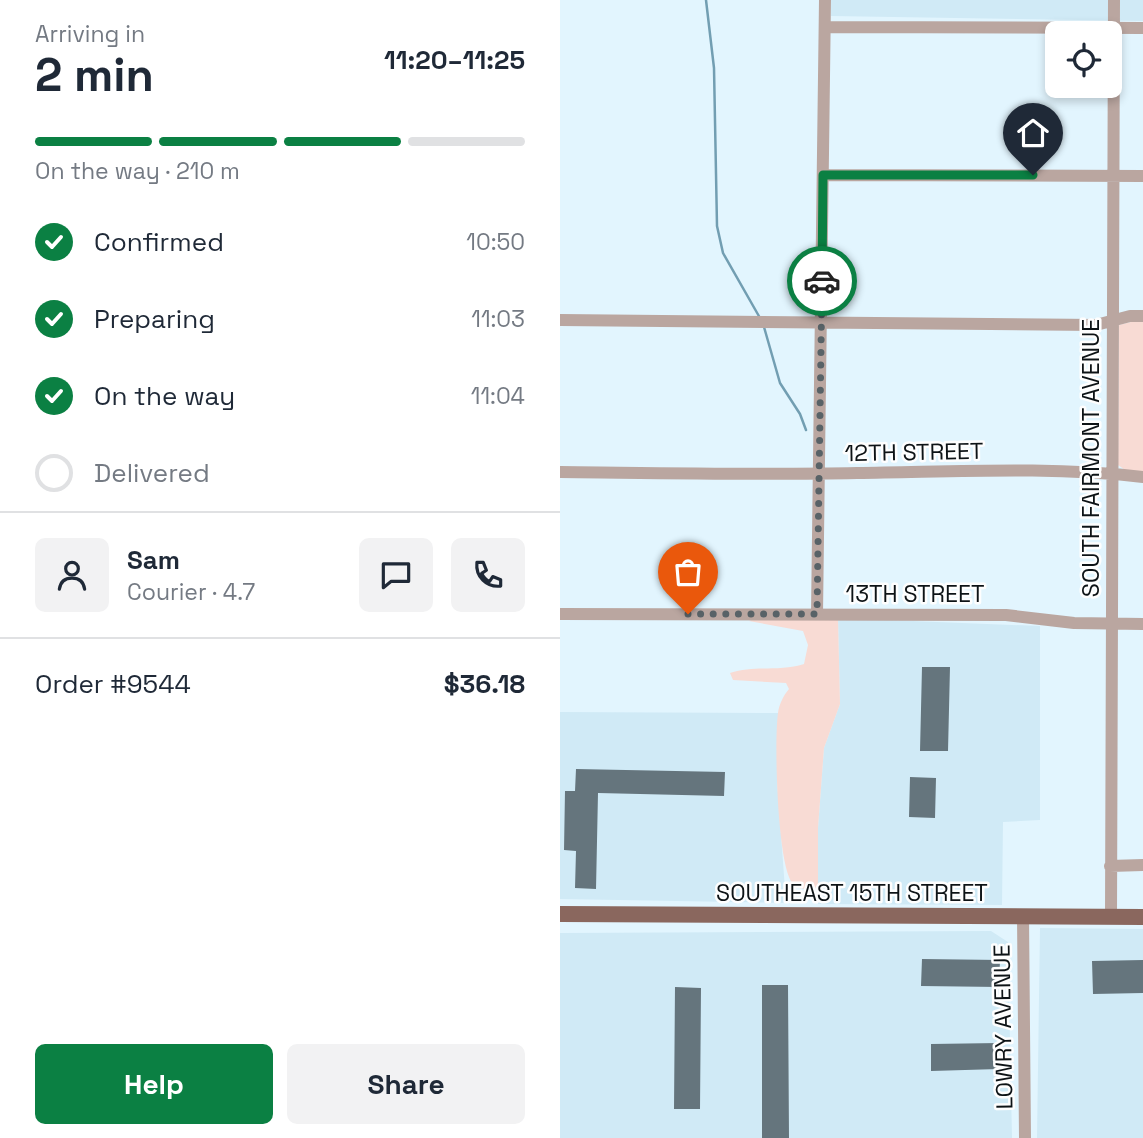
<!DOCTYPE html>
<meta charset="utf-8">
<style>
body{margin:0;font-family:"Space Grotesk",sans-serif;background:#f2f2f3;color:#1f2937;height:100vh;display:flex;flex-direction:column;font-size:26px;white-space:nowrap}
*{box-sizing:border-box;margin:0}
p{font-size:23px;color:#747a83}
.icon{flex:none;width:38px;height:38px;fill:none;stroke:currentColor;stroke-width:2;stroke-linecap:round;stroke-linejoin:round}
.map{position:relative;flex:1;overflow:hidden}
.side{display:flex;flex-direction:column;background:#fff;width:560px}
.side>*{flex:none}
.controls{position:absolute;left:485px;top:21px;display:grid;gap:14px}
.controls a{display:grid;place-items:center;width:77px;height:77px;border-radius:10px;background:#fff;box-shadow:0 4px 10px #0003;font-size:35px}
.pin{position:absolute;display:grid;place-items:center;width:60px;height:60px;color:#fff;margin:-72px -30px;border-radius:50% 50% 50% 0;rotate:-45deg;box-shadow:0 0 7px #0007}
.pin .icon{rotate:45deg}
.courier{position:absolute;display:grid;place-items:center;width:70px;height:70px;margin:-35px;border:5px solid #0b8043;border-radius:50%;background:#fff;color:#222;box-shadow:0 2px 9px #0007}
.headline em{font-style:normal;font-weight:800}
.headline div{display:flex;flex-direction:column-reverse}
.headline{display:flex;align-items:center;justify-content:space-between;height:119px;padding:0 35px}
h1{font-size:46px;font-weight:800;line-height:52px}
.bar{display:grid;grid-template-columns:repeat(4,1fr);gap:10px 7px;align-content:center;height:84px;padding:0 35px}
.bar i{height:9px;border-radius:5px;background:#e0e1e3}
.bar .current{background:#0b8043}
.bar p{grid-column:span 4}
.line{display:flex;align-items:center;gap:18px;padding:0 35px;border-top:2px solid #e0e1e3}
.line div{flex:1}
.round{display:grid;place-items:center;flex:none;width:74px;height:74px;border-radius:10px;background:#f2f2f3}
ol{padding:0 35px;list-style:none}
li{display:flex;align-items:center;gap:21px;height:77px}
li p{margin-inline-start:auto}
li .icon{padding:7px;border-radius:50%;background:#0b8043;color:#fff;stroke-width:4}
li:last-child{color:#747a83}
li i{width:38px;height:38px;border:4px solid #e0e1e3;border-radius:50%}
.primary-button{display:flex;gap:14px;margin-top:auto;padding:14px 35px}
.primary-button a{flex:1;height:80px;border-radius:10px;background:#0b8043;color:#fff;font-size:28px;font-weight:800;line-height:80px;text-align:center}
.primary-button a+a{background:#f2f2f3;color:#1f2937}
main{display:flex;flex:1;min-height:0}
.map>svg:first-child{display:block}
</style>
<main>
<section class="side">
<div class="headline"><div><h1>2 min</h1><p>Arriving in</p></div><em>11:20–11:25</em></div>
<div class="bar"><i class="current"></i><i class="current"></i><i class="current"></i><i></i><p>On the way · 210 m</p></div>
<ol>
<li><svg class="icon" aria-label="check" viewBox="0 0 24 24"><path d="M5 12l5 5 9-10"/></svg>Confirmed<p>10:50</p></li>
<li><svg class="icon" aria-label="check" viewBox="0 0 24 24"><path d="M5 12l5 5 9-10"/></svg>Preparing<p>11:03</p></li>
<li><svg class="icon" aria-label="check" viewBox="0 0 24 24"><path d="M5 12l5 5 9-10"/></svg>On the way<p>11:04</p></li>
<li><i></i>Delivered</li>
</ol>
<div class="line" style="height:126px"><a class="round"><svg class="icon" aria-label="person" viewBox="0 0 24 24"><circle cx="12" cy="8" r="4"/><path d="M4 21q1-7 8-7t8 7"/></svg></a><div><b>Sam</b><p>Courier · 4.7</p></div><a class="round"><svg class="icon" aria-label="chat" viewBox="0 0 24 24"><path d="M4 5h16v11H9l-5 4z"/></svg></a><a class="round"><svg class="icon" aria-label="phone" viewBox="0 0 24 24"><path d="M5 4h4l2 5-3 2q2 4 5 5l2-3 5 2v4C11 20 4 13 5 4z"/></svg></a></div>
<div class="line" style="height:91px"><div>Order #9544</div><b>$36.18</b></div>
<div class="primary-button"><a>Help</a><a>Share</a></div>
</section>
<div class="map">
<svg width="583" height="1138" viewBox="0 0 583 1138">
<rect width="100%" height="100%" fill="#e2f5fe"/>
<path fill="#d0eaf6" d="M271 0H583V21L271 16Z
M278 618 480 626V820L443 822 442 905 258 904V828L264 748 280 704Z
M0 712 218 713 217 780 226 903 0 899Z
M480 928 583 929V1138H477Z
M431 931 448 942 452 1138H0V933Z"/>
<path fill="#f8dbd4" d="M583 319V472H568L558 465 559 328V325Z
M198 617 278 618 280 704 264 748 258 828V887C250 889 239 891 233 884 217 867 214 740 218 713 219 705 223 696 229 689L226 683 173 680 170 673C194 665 220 672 244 664L248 645 243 631 189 621Z"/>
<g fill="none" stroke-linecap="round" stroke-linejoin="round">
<path stroke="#729eb2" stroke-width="2.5" d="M146 0 154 68 157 226 163 253 200 318
M204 327 220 383 240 414 246 430"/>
</g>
<path fill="#65757d" d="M362 667H390L388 751H360Z
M16 769 165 772 164 796 38 793 36 889 15 888 16 851 4 850 5 791H15Z
M350 777 376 778 375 818 349 817Z
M362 959 440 960 439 987 361 986Z
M583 960V993L533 994 532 961Z
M202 985H228L229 1138H202Z
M115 987 141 988 140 1109H114Z
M439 1043V1069L371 1071V1044Z"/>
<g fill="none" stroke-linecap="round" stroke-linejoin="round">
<path stroke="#baa6a0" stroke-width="12" d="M265 27 583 28
M263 175 583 176
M0 320 536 325 570 316H583
M0 472C99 473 198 475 297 473 392 472 488 466 583 477
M0 614 446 615 514 623 583 624
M257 614 265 0
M550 866 583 865
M463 916 465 1138
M551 917 554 0"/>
<path stroke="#8a675e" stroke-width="16" d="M0 914 583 917"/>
</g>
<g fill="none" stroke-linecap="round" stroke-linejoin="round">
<path stroke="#586267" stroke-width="7" stroke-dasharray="0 12.6" d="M128 614H257L262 281"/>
<path stroke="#0b8043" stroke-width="9" d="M262 281 263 175H473"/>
</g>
<g text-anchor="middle" stroke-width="5" stroke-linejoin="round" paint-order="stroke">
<g font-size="23" fill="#0d1316" stroke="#fefefe">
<text transform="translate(354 452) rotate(-1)" y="8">12TH STREET</text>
<text transform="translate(531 458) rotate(-90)" y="8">SOUTH FAIRMONT AVENUE</text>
<text x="355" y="602">13TH STREET</text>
<text x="292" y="901">SOUTHEAST 15TH STREET</text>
<text transform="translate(443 1027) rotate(-91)" y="8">LOWRY AVENUE</text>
</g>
</g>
</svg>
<div class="controls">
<a><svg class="icon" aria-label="locate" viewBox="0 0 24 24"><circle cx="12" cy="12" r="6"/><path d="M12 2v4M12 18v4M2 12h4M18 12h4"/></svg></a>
</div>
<div class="pin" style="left:128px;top:614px;background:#ea580c"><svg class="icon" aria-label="bag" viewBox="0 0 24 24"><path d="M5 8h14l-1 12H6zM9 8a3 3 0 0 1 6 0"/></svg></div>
<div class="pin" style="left:473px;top:175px;background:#1f2937"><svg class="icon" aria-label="home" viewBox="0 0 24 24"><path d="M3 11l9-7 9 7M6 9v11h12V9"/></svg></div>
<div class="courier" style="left:262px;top:281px"><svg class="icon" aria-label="car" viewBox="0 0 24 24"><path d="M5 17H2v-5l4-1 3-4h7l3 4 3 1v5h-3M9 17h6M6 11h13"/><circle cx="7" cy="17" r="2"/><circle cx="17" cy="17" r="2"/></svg></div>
</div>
</main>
